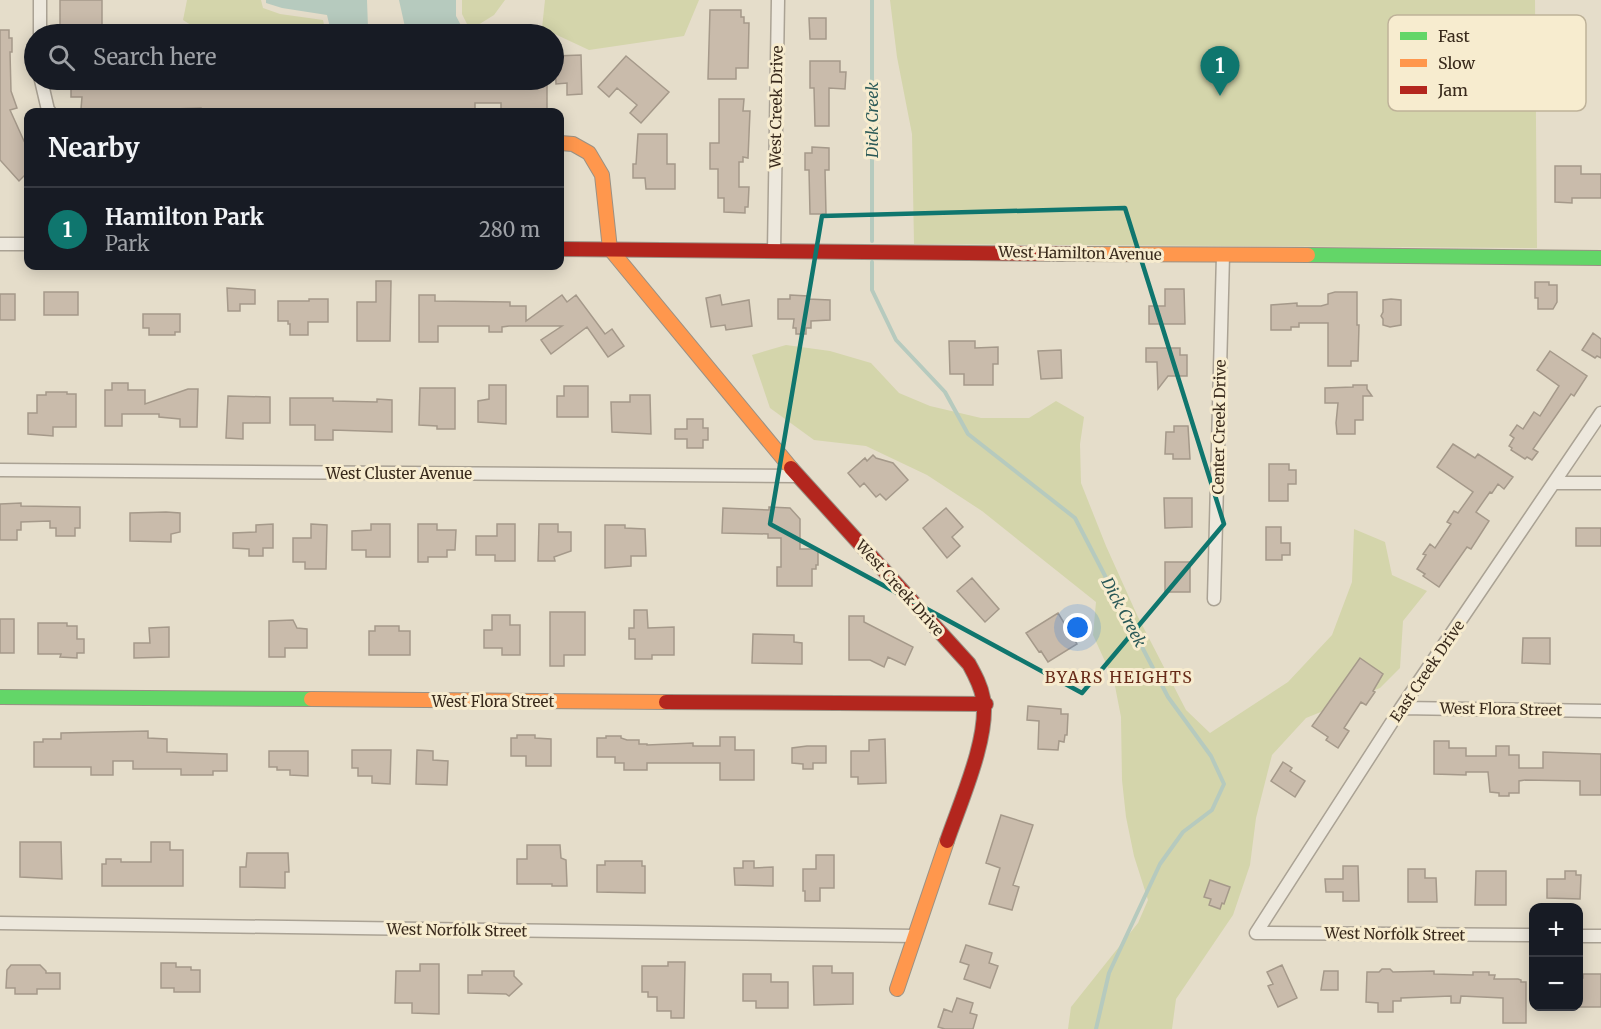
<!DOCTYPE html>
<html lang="en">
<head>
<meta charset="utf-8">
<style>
  :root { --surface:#171b24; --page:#242831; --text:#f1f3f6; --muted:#9ea1a6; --line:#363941; --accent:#0f766e }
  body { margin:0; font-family:Merriweather,serif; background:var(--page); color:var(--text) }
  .controls { position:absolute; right:18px; bottom:18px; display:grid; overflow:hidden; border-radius:12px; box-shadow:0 3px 15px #0003 }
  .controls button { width:54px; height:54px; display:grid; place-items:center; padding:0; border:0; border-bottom:2px solid var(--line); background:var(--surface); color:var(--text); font:30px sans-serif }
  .you { position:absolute; left:1078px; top:628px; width:21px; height:21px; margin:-15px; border:4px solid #fff; border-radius:50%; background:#1a73e8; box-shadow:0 0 0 9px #1a73e833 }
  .badge { display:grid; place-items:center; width:39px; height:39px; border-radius:50%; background:var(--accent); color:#fff; font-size:20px; font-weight:700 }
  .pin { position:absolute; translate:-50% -50px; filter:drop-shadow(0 2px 3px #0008) }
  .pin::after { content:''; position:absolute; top:32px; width:21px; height:18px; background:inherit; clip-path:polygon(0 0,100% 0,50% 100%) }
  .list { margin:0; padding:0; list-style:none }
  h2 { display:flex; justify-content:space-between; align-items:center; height:78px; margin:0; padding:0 24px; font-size:26px }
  h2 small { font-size:20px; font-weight:400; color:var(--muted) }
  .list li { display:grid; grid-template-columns:39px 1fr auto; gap:18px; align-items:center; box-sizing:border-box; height:84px; padding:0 24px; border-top:2px solid var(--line) }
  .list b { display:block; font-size:22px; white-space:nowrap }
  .list p { margin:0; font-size:20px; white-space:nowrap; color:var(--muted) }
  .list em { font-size:20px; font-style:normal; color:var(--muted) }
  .icon { flex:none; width:33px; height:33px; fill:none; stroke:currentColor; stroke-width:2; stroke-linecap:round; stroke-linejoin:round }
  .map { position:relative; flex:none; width:1601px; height:1029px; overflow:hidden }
  .search { position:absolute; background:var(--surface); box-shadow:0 3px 15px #0003; left:24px; top:24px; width:540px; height:66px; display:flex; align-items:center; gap:15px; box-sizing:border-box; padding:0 21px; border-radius:33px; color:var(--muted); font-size:22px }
  .panel { position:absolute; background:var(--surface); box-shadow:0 3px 15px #0003; left:24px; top:108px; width:540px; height:162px; border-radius:12px }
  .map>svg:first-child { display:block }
</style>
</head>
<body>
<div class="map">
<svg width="1601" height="1029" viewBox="0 0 1601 1029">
  <rect width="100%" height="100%" fill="#e5ddca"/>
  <path fill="#d4d5ab" d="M187,0H261L263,8L280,14L323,20L326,34H205L183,20Z
    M462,0H505L494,15L470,30L462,14Z
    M545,0H699L684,36L589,50L542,28Z
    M890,0H1535L1537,248L914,244L912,134L897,57Z
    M786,345L830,351L871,363L899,393L930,406L981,418H1029L1056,401L1084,417L1080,444L1081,483L1106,546L1137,615L1186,710L1210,733L1288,682L1332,635L1352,582L1354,529L1385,542L1392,575L1427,591L1403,621L1400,668L1380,688L1306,718L1272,755L1256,818L1250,865L1233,915L1176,999L1172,1029H1068L1071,1007L1138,923L1148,900L1134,856L1126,817L1122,780L1121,717L1114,681L1093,635L1096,602L982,511L927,475L866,446L814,440L770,408L752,355Z"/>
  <path fill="#b6cabe" d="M266,0H367L368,28L361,34L331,32L327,15L282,8L266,3Z
    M399,0H456V16L465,33L404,34L405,27Z"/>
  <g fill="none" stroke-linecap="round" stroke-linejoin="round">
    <path stroke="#b6cabe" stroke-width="4" d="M872,0V241
      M872,262V290L896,340L945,392L968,434L1075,518L1168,697L1211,756L1224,784L1212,810L1183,832L1160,864L1109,973L1096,1029"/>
  </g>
  <path fill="#c9bbab" stroke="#a5998a" stroke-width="1.5" d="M60,0H102V34H60Z
    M710,10H741V17H744V23H749L748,68H736V79H708Z
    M809,18H826V39H810Z
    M0,30H9V38H12V52H10L11,91L17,108L10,110L24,141L28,137V172L19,181L0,160Z
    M581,55L582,94L567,95V83L556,84L555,56Z
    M626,56L669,92L641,123L630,113L637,105L617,88L609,97L598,87Z
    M810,61H840V72H846L845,89L829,88V126H815L814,88H810Z
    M71,80H516V84H547V112H501V103H475V112H352V110H325V112H201V108L174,109V112L101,111V109H81L82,97H71Z
    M719,99H744L743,111H750L748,158L743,157V162H739V187H749L748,207H745V213L724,212V198H718V169H710V143H719Z
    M638,134H667V164H675V189H646L645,178H633V164H636Z
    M812,147L829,148V170H825L826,214H810L809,170H805V153H812Z
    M1555,166H1581V174H1601V198H1572V203L1555,202Z
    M376,281H391L390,341H357V302H376Z
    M1535,282H1549V285H1557V302L1553,309H1538V298H1535Z
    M227,288L255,290V304H240V311H228Z
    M1165,289H1184L1185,324H1149V306H1165Z
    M44,292H78V315H44Z
    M1335,292H1357V325H1359L1358,361H1351V366H1328V323H1299V327H1291V330H1271V305L1297,303V306H1321L1328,304V294Z
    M0,294H15V320H0Z
    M419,295H435V301L510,302V306H526V321L562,295L567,302L576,295L605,334L612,329L624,346L608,357L587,327L551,354L541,340L562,326H509L502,327V332H489V326H438V342H419Z
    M720,295L722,305L749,300L752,326L726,330L725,325L711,327L706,298Z
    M790,295L808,296V299L830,300V320L811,321V328H806V334H796V328H793L794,319H778V299H790Z
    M309,299H328V322H308V335H290V324H288V321H278V301H309Z
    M1391,299L1401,300V325L1390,327L1383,325V319L1381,316L1383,312V300Z
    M143,314H180V332H175V335H149V328H143Z
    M1593,333L1601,339V358L1597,356L1595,358L1582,350Z
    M949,341H975V348L998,347V364H993V385H964V374H950Z
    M1146,348H1180V355H1187V376H1168L1158,389L1157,362H1146Z
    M1061,350L1062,378L1041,379L1038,351Z
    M1550,351L1587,376L1574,396L1571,394L1533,449L1538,452L1532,460L1527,457L1525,459L1511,450L1512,448L1509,446L1514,438L1510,435L1517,425L1523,429L1534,412L1540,416L1559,386L1537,370Z
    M112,383H128V390H145V404L188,389H198L197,427H180V419L159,417V414H122V426H105V390H112Z
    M489,385H506V424L478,422V401L489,399Z
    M1353,385H1367V389L1372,396H1363V420H1355V434H1337L1336,423L1338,403H1325V388L1353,387Z
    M564,386H588V417H557V396H564Z
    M420,388H455V429H437V426L419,425Z
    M46,392H67V394H76V427H53V436L28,434V413H37V395H46Z
    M630,395H650L651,434L612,432L611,402H630Z
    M228,396L270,397V423H243V439L226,438Z
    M290,398H333V401L377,402V399L392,400V432L333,430V440H315V425H290Z
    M687,419H703V428H708V440H703V448H687V439H675V429H687Z
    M1174,426H1188L1190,459H1173V454H1165L1166,432H1174Z
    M1453,444L1475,458L1478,454L1513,477L1504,489L1498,484L1492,493L1490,492L1476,512L1489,521L1471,549L1467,547L1439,587L1423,576L1425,574L1417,569L1426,555L1423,554L1430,544L1435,548L1451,524L1447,522L1454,511L1458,513L1473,492L1437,467Z
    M873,455L876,458L893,463L908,480L886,500L880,494L876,497L864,483L860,487L848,473L865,458L867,461Z
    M1269,464H1289V470H1296V484H1288V501H1269Z
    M1164,498H1192V527L1165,528Z
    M21,503V506L80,507V528H75V536H56V528H50V521L21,522V530H17V540H0V504Z
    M769,507L790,508L800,519V549H818V565H816V569H812V586H777V567H781V538H768V534L722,533L723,508L769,510Z
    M946,508L963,527L952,537L960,546L947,558L923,528Z
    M166,512L180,513V532L171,534V542L130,541V513Z
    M273,524V548H263V556H249V549L233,548V533L256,532V525Z
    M311,524L327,525L326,569H305V562H293V538H311Z
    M371,524H390V557H366V550H352V531L371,530Z
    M418,524H437V530H456L455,550H447V557H428V562H418Z
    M497,524H515V561H495V555H476V536H497Z
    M539,524H558V532H571V551L554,557L555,561H538Z
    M605,525H625V528L645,529L646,556H631V566L605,568Z
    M1266,527H1281V543H1290V555H1282V560H1266Z
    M1576,528H1601V546H1576Z
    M1165,562H1190V592H1165Z
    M972,578L999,609L985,622L957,591Z
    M634,610H647L648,628L674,627V655H652V659H635V639H629V628H634Z
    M550,612H585V655H564V666H550Z
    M1058,613L1077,644L1048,662L1041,651L1039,652L1026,633Z
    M492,615H510V625H520V655H502V648H484V630H492Z
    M849,616H864V622L913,647L905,665L888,657L884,667L870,660H849Z
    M0,619H14V653H0Z
    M293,620L297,628L307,629V648H285V657H269V621Z
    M38,623H67V626H77V639H84V653H77V658L60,657L61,654H38Z
    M375,626H399V631H410V655H369V631H375Z
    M169,627V657L134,658V643H150L149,628Z
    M753,634L794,635V642L802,643V664L752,663Z
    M1523,638H1550V664L1522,663Z
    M1360,658L1383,674L1373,691L1375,692L1366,705L1361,702L1344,728L1349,731L1338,748L1326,740L1328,737L1312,726Z
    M1028,706L1061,709V714H1068L1067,735H1065L1064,742L1059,741L1058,750L1038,749L1039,721L1027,720Z
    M148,731V738L167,739V752L227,754V771H213V775H181V769H133V761H113V775H91V767H34V742H43V739H61V733Z
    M517,735H535V738L551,739V766H526V756H511V738H517Z
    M606,736H621V738L627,740H639V744H647V745L693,743V746H720V737H735V750H754V780H720V763H647V770H624V763H615V757H597V738H606Z
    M885,739L886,783L858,784V777H851V751H869V740Z
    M1434,741H1449V748H1466V756H1496V746H1509V755H1519V768H1543V752L1601,754V795H1580V781L1525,780L1519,781V793H1509V796H1499V793L1490,792L1488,772H1466V775L1434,774Z
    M807,746H826V763H813V769H803V764L792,763V748Z
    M352,750H391L390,784L372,783V776H358V768H352Z
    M417,750L433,751V760L448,761L447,785L416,784Z
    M269,751H308V776L290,775V770H277V767H269Z
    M1283,762L1292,768L1290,771L1305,781L1295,797L1271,781Z
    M1001,815L1033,825L1013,885L1019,887L1012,910L989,904L1000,868L986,863Z
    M20,842H61L62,879L20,877Z
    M151,842H170V850H183V886H102V864H106V859H121V862H151Z
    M527,845H560L561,858L566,860L567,886H552V884H517V859H527Z
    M247,853H288L289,872H285V888L240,887V867H246Z
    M816,855H834V888H820V901H805V891H803V869H816Z
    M605,861H642V866H645V893L597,892V865H605Z
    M743,861H754V868L773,867V886L735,885L734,868H743Z
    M1343,866H1358L1359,901H1343V892H1326L1325,879H1343Z
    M1408,869H1425V878H1436L1437,902H1408Z
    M1476,871H1506V905H1475Z
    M1565,871H1576V875H1581L1580,899L1547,898V879H1565Z
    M1210,880L1230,887L1224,904L1222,903L1220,909L1209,905L1211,899L1204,897Z
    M966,945L992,953L989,963L998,966L990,988L964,979L969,965L960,962Z
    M668,962H685L684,1018H671V1011H657V997H648V992H642V966H668Z
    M161,963H176V967H191V970H200V992H174V988H161Z
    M420,964H439V1014L412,1013V1003H395L396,971H420Z
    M11,965H40L46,971V973H60V989H37V994H15V988H6L7,970Z
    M1282,965L1297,998L1278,1007L1268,986L1273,984L1267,972Z
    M813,966H832V973H853V1004L814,1005Z
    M1382,969H1390L1393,972L1434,971V974L1473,975V972H1489V975H1495L1494,979H1518L1521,980V982H1526V1023H1503V998L1461,996L1460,1003H1451V996L1401,998V1001H1393V1012H1378V1003L1366,1002L1367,972H1379Z
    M482,971H514V976L522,984L509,996L506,994L468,993V975H482Z
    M1324,971H1338V990H1321Z
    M743,974H771V982H788V1008H756V1001H743Z
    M1583,974H1601V1007H1578V978H1583Z
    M957,998L973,1003L970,1013L977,1015L973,1029H945L938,1027L944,1009L952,1012Z"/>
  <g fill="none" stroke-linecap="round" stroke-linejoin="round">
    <g stroke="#aaa294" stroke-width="15">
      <path id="street" d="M40,0V34
        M41,80L48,110L50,112
        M0,244H28
        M774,251L778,0
        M0,470L798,476
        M1554,483H1601
        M1214,599L1223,255
        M1401,708L1601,711
        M0,923L915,936
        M1256,933L1401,708L1601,413
        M1256,933L1534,935
        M1578,936H1601"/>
    </g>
    <g stroke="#9a9184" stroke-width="16">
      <path id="fast" d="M1308,255L1601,258
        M0,697L311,699"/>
    </g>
    <g stroke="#9a9184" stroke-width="16">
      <path id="slow" d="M560,143L573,144L589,153L602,175L610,249L791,468
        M1081,254L1308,255
        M311,699L666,702
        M897,989L947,841"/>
    </g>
    <g stroke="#9a9184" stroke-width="16">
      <path id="jam" d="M560,249L1081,254
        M791,468L969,664C975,675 981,686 983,698C990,736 960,803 947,841
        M666,702L986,704"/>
    </g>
    <use href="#street" stroke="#ede8dd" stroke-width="12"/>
    <use href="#fast" stroke="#63d668" stroke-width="14"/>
    <use href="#slow" stroke="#ff974d" stroke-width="14"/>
    <use href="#jam" stroke="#b3261e" stroke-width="14"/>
  </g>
  <path fill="none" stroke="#0f766e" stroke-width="4.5" stroke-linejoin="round" d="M1125,208L1224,524L1082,693L770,524L822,216Z"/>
  <g text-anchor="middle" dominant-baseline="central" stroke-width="6" stroke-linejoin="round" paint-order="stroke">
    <g font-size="15" fill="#392a1c" stroke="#f7eccf">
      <text transform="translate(776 107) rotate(-89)">West Creek Drive</text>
      <text transform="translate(1080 253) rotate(1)">West Hamilton Avenue</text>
      <text transform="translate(1219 427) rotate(-89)">Center Creek Drive</text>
      <text x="399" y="473">West Cluster Avenue</text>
      <text transform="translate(900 588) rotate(48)">West Creek Drive</text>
      <text transform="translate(1427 671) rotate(-56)">East Creek Drive</text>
      <text x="493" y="701">West Flora Street</text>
      <text transform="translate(1501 709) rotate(1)">West Flora Street</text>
      <text transform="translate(457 930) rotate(1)">West Norfolk Street</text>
      <text transform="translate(1395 934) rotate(1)">West Norfolk Street</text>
    </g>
    <g font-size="16" font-style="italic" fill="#2a5957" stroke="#f7eccf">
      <text transform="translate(872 120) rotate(-90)">Dick Creek</text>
      <text transform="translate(1124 612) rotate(62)">Dick Creek</text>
    </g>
    <g font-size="16" letter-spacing="1.5" fill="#682b19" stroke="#f7eccf">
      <text x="1119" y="677">BYARS HEIGHTS</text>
    </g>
  </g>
  <rect x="1388" y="15" width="198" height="96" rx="9" fill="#f7eccf" stroke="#beb299" stroke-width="1.5"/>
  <rect x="1400" y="32" width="27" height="8" fill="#63d668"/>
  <rect x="1400" y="59" width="27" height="8" fill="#ff974d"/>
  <rect x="1400" y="86" width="27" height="8" fill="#b3261e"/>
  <g font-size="16" fill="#392a1c">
    <text x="1438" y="42">Fast</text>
    <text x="1438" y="69">Slow</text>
    <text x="1438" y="96">Jam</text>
  </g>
</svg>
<div class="controls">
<button>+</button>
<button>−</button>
</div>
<div class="you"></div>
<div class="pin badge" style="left:1220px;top:96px">1</div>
<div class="search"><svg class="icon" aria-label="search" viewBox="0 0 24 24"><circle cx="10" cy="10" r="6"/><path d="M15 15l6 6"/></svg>Search here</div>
<section class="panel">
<h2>Nearby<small></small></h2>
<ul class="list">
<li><span class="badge">1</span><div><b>Hamilton Park</b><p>Park</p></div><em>280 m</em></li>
</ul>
</section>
</div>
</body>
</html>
